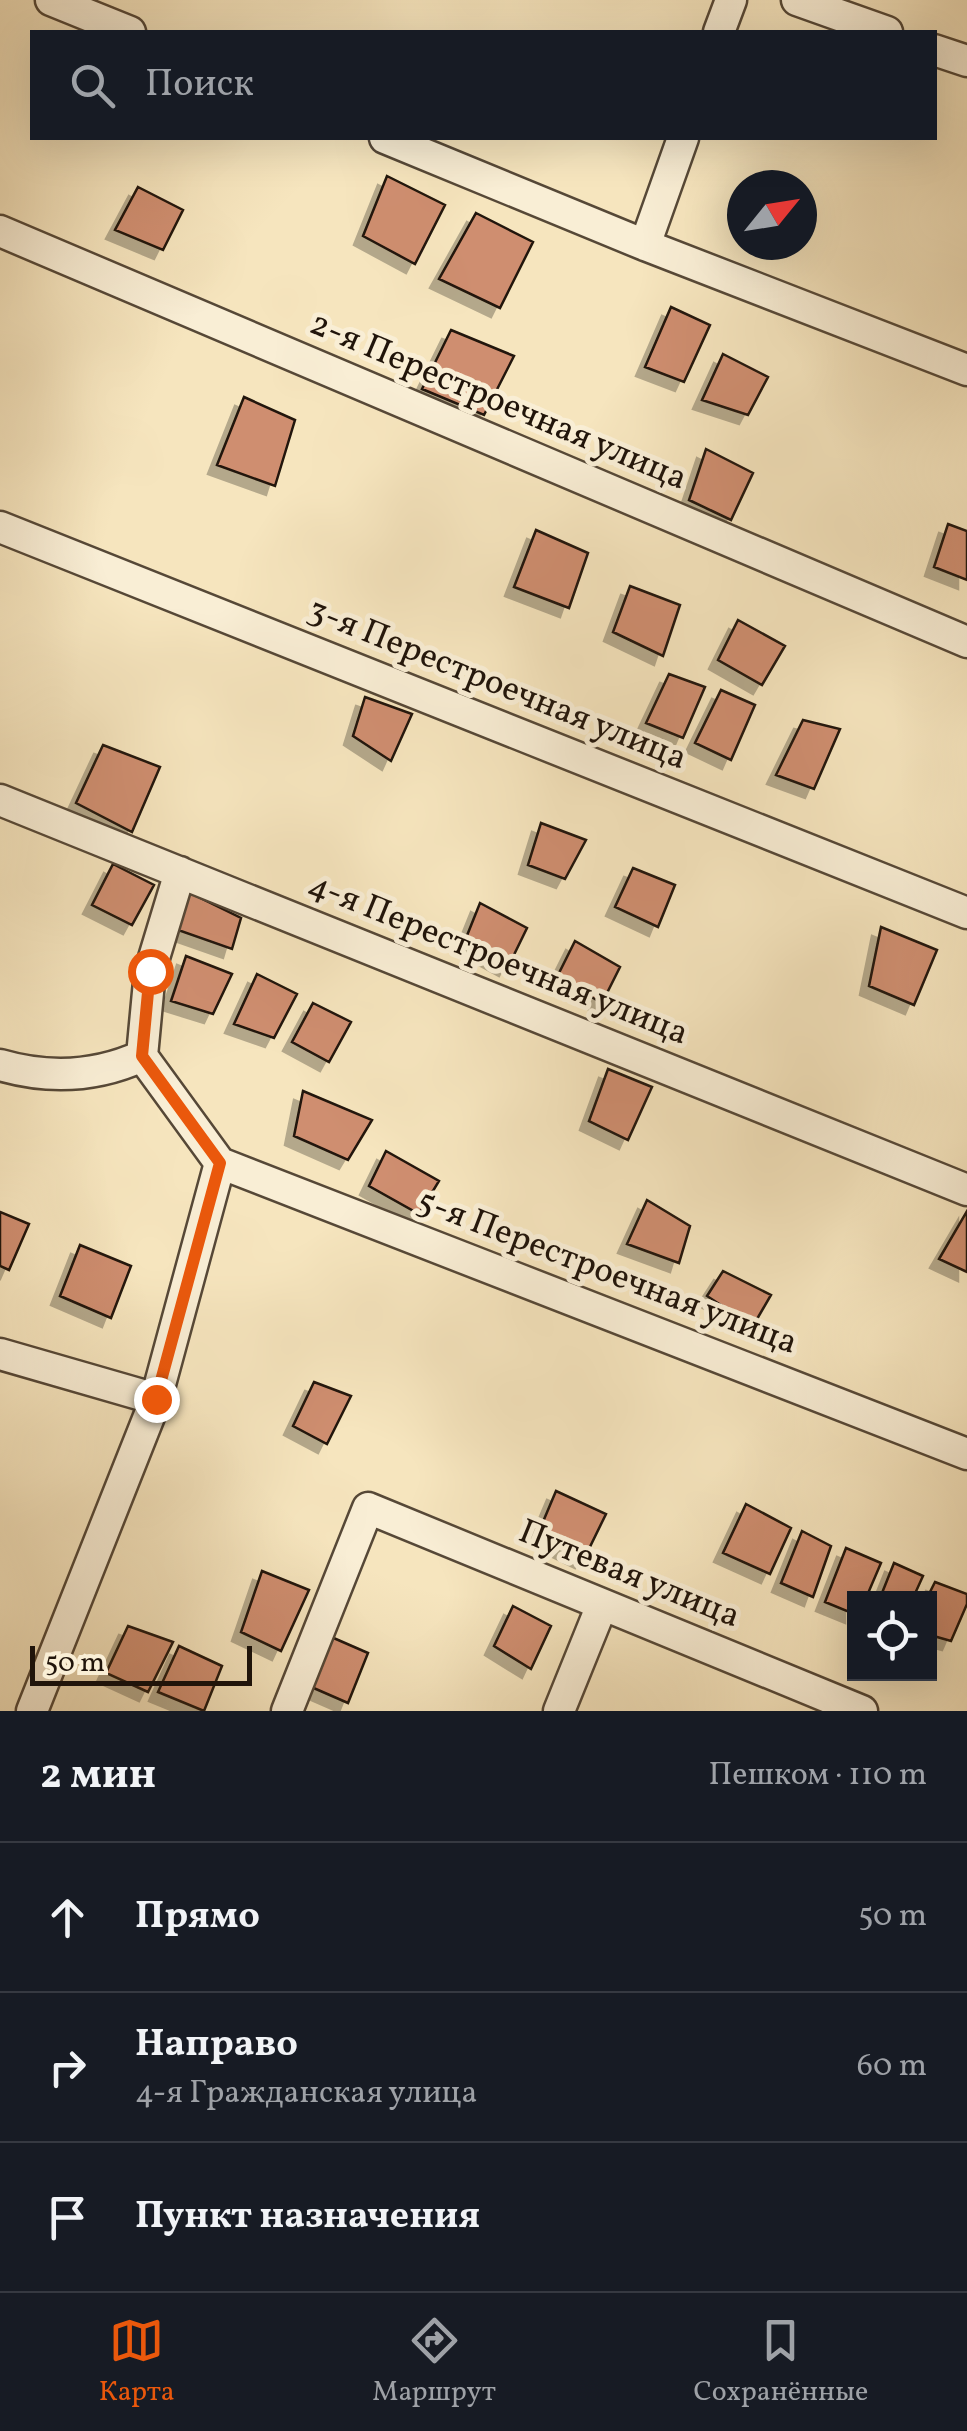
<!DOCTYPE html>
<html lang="ru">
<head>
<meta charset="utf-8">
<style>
  :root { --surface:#171b24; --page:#20242c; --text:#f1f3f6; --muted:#9ea1a6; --line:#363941; --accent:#ea580c }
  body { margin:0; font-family:Vollkorn,serif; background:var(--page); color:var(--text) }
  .controls { position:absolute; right:30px; bottom:30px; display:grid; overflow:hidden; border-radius:0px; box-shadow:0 10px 40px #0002 }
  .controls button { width:90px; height:90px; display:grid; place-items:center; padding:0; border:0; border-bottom:2px solid var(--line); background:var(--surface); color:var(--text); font:50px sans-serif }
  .compass { position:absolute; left:727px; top:170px; width:90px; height:90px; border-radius:50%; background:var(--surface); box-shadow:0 10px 40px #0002; rotate:60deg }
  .scale { position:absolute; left:30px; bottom:25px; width:222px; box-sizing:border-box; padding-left:10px; border:5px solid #20140a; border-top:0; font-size:28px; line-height:35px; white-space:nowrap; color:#20140a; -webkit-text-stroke:8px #f9eed5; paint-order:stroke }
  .stop { position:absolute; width:30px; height:30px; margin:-22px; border:8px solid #ea580c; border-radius:50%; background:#fff }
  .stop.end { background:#ea580c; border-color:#fff; box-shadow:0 2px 10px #0008 }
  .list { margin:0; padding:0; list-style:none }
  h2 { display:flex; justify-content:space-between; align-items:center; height:130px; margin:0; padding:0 40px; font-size:42px }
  h2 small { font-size:32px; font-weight:400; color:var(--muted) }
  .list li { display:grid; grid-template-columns:65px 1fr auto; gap:30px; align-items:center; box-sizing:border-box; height:150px; padding:0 40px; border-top:2px solid var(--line) }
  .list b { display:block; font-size:38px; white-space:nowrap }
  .list p { margin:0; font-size:32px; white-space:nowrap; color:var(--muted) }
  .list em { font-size:32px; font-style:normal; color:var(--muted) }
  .icon { flex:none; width:55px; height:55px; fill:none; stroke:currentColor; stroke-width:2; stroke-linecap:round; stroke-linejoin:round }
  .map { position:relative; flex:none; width:967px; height:1711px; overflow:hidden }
  .search { position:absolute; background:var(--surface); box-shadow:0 10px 40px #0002; left:30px; right:30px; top:30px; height:110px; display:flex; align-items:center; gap:25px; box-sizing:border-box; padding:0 35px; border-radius:0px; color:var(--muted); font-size:38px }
  .sheet { height:580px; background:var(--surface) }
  nav { display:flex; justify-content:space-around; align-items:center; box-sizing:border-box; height:140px; border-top:2px solid var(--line); background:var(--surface); font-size:28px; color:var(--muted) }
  nav a { display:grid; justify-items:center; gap:5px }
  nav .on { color:var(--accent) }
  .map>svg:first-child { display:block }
</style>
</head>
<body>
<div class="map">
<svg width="967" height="1711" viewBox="0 0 967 1711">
  <defs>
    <filter id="shadow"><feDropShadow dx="-9" dy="9" stdDeviation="0" flood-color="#0004"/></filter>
  </defs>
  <rect width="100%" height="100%" fill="#f6e5be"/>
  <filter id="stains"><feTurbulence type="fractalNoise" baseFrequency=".002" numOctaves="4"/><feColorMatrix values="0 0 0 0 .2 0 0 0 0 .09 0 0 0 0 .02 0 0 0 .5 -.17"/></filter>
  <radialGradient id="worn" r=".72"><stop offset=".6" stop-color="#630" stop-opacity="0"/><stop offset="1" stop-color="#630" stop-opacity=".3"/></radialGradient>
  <path fill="#cf8e6f" stroke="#20140a" stroke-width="2.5" filter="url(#shadow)" d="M387,176L445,205L415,264L363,236Z
    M138,187L183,210L163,250L115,230Z
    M476,213L533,242L500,308L439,279Z
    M671,307L710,325L684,382L645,367Z
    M451,330L514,356L484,415L422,389Z
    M723,354L768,377L748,415L702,400Z
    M244,397L295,420L275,486L217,465Z
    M706,449L753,473L731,520L689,500Z
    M948,524L967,531V580L934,567Z
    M536,530L588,553L569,608L514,587Z
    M630,586L680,605L663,656L613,632Z
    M738,620L785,646L762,685L718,660Z
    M669,674L705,687L683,738L646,723Z
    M721,690L755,705L731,760L695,743Z
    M365,697L412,714L391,761L353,736Z
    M803,720L840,729L814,789L776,775Z
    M103,745L160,767L132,832L76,803Z
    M541,823L586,840L565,879L528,865Z
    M113,864L154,885L132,925L92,905Z
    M633,868L675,885L658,927L615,907Z
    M188,892L241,918L232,949L178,930Z
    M480,903L527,928L508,967L464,943Z
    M881,927L937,950L914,1005L869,986Z
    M575,941L620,967L602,1003L557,977Z
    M186,956L232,974L213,1014L171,1001Z
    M257,974L297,994L274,1038L234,1024Z
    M313,1003L351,1022L329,1062L292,1042Z
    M608,1069L652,1087L628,1140L589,1121Z
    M303,1091L372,1120L348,1160L294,1136Z
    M386,1151L439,1181L419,1214L369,1186Z
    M647,1200L690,1226L679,1263L627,1244Z
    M967,1211V1272L939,1259Z
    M0,1212L29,1224L9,1270L0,1266Z
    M80,1245L131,1266L111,1318L60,1296Z
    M723,1271L771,1295L753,1326L707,1296Z
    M314,1382L351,1396L327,1444L293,1426Z
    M556,1491L606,1514L584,1559L537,1536Z
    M746,1504L791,1528L770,1574L723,1553Z
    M802,1531L831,1546L813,1597L781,1583Z
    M846,1548L881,1563L866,1598H854V1614L825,1602Z
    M894,1563L923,1576L913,1598H880Z
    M262,1571L309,1590L281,1651L241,1632Z
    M935,1582L967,1594V1604L951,1641L930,1635L927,1598Z
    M513,1606L551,1626L531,1669L494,1646Z
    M128,1626L173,1642L148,1692L106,1673Z
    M329,1636L368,1653L348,1703L309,1686Z
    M179,1646L222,1666L204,1711L158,1692Z"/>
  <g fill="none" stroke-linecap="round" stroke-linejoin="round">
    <g stroke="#564837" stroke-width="35">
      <path id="minor" d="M51,0L130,32
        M797,0L887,32
        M719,32L731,0
        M934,50L967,61
        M385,138L645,245L967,370
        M0,231L967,642
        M645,245L683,138
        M0,527L967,913
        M0,800L967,1190
        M180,872L150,971L142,1056L220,1163
        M0,1065C48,1079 96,1077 142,1056
        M220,1163L967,1454
        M0,1354L156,1399
        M32,1711L156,1399L220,1163
        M287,1711L368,1508L862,1711
        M559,1711L602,1605"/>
    </g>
    <use href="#minor" stroke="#f9eed5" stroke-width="30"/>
  </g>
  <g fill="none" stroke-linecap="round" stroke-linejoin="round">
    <path stroke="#ea580c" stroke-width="12" d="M150,971L142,1056L220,1163L156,1399"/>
  </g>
  <g text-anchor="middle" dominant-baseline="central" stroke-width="10" stroke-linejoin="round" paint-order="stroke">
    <g font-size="35" fill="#20140a" stroke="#f9eed5">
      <text transform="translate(498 402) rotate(23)">2-я Перестроечная улица</text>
      <text transform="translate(497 685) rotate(22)">3-я Перестроечная улица</text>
      <text transform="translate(498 960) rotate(22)">4-я Перестроечная улица</text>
      <text transform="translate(607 1273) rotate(21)">5-я Перестроечная улица</text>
      <text transform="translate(629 1575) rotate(22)">Путевая улица</text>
    </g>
  </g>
  <rect width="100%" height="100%" filter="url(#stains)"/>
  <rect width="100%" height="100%" fill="url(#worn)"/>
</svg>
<div class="controls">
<button><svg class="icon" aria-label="locate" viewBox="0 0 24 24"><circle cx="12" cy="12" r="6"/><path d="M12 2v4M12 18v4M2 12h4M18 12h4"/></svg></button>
</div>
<svg class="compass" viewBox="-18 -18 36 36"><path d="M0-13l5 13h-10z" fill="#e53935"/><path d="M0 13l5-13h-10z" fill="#9ea1a6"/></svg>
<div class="scale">50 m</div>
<div class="stop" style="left:150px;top:971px"></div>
<div class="stop end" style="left:156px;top:1399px"></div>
<div class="search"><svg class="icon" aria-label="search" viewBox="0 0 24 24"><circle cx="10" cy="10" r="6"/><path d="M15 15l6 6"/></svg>Поиск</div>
</div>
<section class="sheet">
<h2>2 мин<small>Пешком · 110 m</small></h2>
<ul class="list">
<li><svg class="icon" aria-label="ahead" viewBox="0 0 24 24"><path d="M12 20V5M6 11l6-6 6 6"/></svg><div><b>Прямо</b></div><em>50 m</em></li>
<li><svg class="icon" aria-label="right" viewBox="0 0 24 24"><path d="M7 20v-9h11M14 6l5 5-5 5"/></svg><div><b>Направо</b><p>4-я Гражданская улица</p></div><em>60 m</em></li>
<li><svg class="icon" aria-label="arrive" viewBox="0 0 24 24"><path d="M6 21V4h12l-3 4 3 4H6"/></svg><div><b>Пункт назначения</b></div></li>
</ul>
</section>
<nav>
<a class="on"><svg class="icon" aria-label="map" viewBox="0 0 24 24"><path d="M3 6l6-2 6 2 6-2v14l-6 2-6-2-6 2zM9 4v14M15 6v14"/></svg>Карта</a>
<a><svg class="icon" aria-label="directions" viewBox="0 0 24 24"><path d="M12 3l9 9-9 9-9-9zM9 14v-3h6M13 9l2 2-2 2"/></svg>Маршрут</a>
<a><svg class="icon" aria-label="saved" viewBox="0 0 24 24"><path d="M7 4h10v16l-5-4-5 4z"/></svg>Сохранённые</a>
</nav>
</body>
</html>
